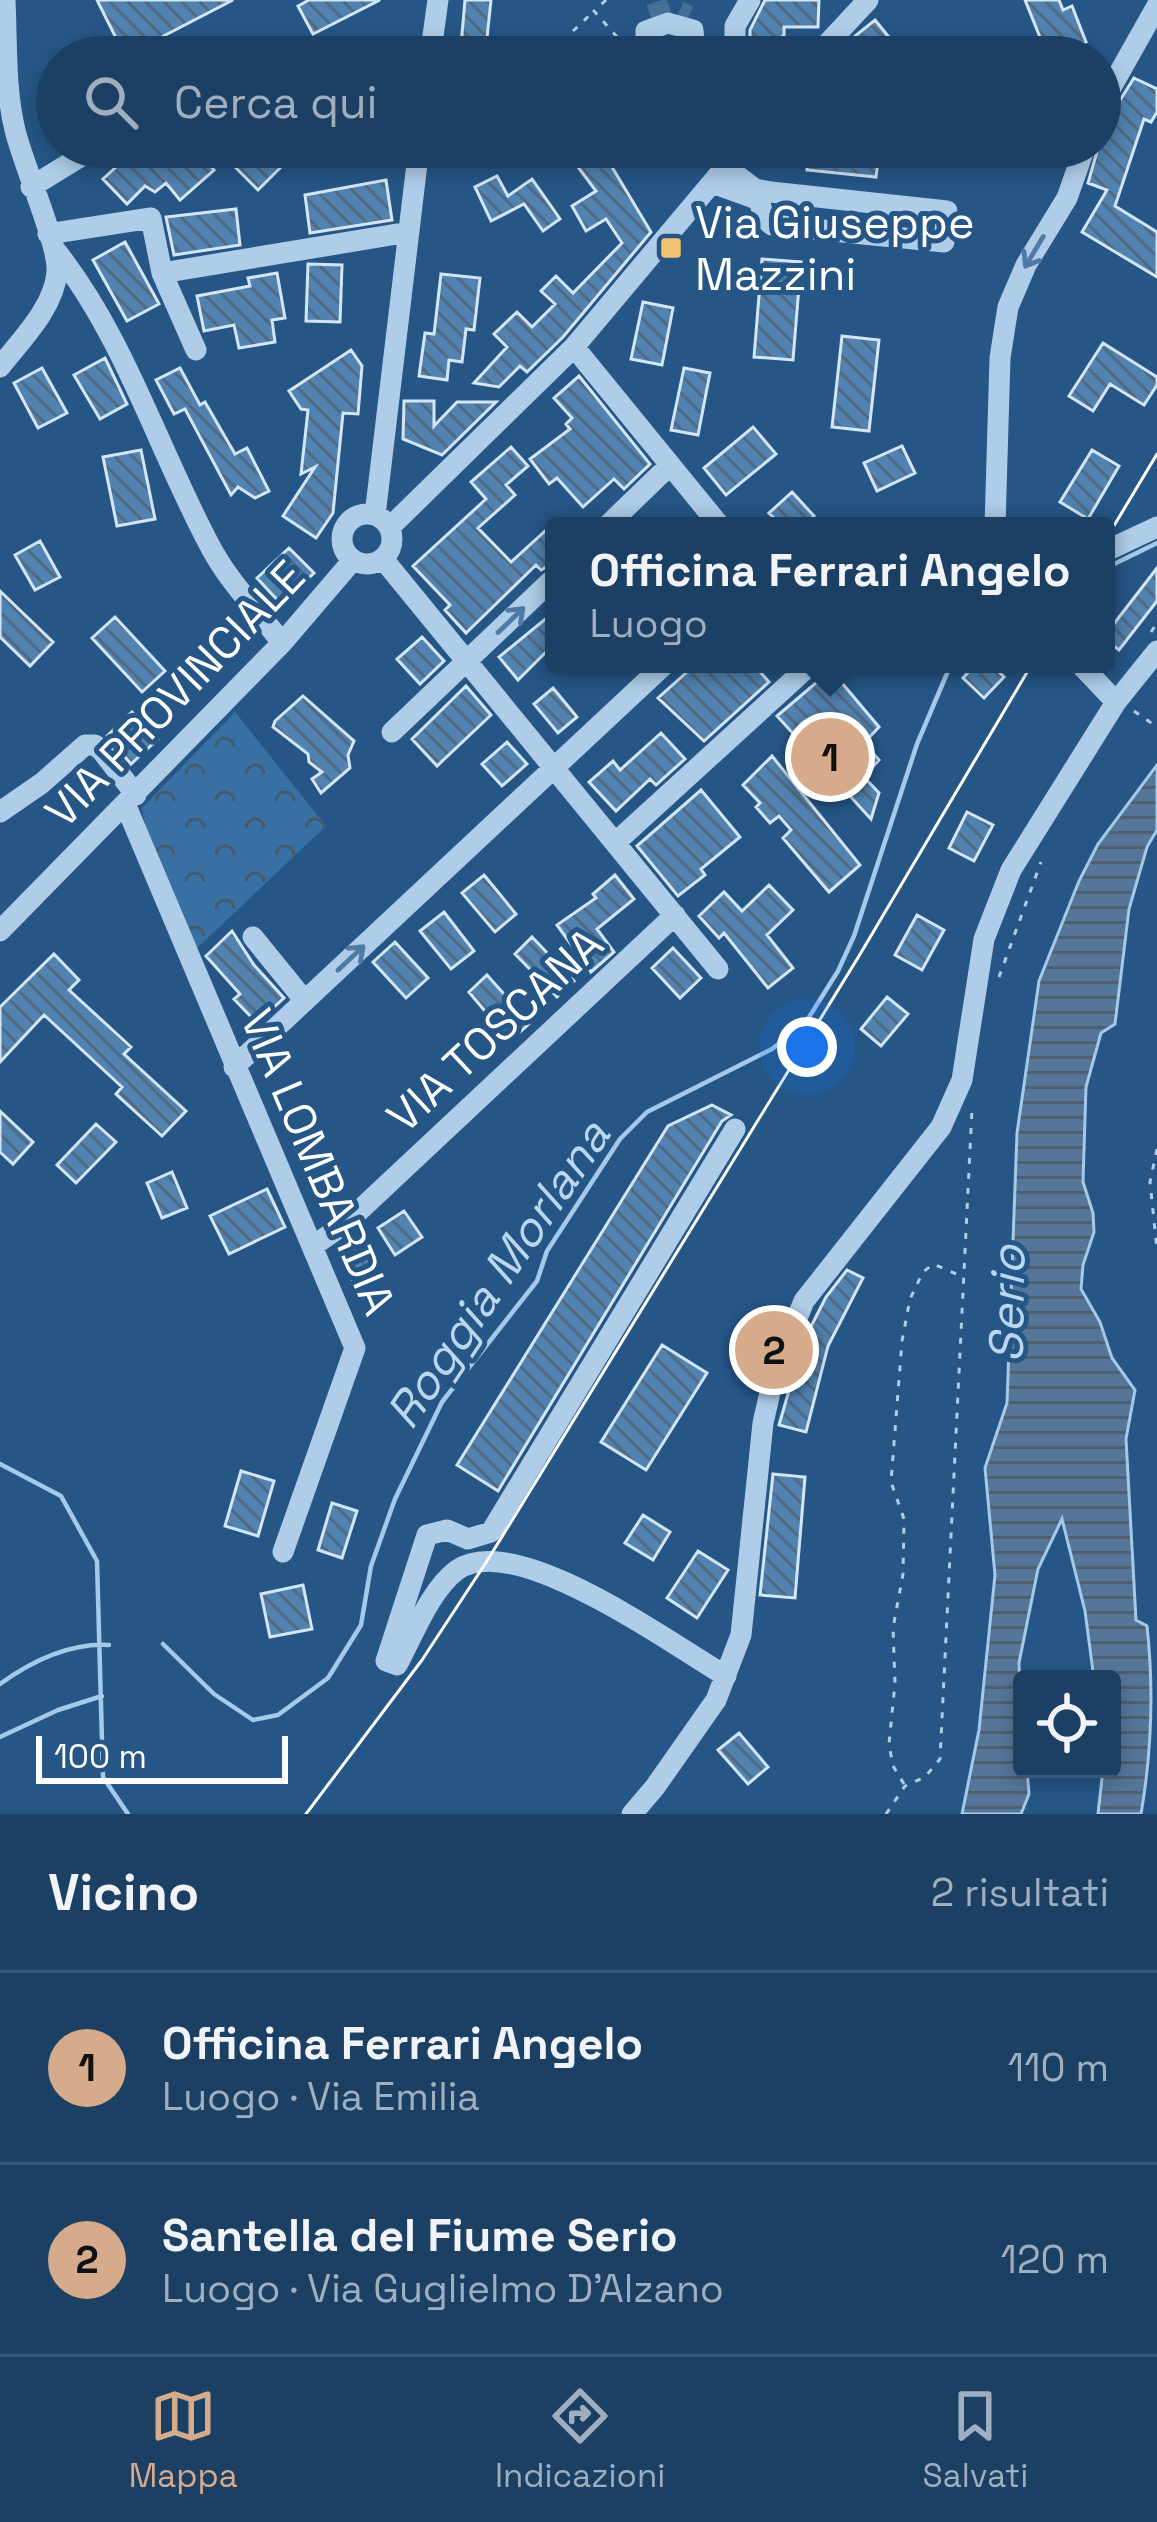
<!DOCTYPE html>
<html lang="it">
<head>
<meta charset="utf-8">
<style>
  :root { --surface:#1c4064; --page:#294b6d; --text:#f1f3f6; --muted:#a0afbf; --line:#3a5978; --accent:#d6ab8b }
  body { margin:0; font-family:"Space Grotesk",sans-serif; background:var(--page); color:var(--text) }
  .controls { position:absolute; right:36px; bottom:36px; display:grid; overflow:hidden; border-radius:12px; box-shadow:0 6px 18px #0003 }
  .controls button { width:108px; height:108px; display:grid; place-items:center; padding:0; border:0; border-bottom:3px solid var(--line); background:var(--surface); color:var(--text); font:60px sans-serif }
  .scale { position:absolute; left:36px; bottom:30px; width:252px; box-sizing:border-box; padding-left:12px; border:6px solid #fff; border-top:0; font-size:33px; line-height:42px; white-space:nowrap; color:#fff; -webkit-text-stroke:9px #255686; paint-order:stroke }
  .you { position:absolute; left:807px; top:1047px; width:42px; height:42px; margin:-30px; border:9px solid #fff; border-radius:50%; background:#1a73e8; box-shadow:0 0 0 18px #1a73e833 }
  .badge { display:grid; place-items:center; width:78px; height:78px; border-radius:50%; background:var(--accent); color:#111; font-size:39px; font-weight:700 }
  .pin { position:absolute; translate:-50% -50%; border:6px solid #fff; box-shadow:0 3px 12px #0006 }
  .popup { position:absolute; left:545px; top:517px; width:570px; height:156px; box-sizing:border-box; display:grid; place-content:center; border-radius:12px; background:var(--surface); filter:drop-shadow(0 3px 9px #0005); font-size:39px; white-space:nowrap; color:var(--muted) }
  .popup b { font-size:45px; color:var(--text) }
  .popup::after { content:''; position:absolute; left:50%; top:100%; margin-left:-24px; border:24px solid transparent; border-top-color:var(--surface) }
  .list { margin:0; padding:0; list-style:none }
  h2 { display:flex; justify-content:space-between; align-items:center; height:156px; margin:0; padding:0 48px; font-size:51px }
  h2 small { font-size:39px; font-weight:400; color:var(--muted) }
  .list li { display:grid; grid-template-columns:78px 1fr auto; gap:36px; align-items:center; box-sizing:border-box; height:192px; padding:0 48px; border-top:3px solid var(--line) }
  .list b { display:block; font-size:45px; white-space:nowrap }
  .list p { margin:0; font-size:39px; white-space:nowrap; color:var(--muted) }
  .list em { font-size:39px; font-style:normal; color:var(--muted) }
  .icon { flex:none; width:66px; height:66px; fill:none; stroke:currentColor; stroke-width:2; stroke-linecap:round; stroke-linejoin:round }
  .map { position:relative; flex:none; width:1157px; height:1814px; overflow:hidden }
  .search { position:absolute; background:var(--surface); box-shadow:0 6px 18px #0003; left:36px; right:36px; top:36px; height:132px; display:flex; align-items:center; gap:30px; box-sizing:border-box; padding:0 42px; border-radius:66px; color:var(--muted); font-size:45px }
  .sheet { height:540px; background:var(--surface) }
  nav { display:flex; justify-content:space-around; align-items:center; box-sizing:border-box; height:168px; border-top:3px solid var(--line); background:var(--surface); font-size:33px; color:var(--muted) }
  nav a { display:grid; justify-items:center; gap:6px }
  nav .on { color:var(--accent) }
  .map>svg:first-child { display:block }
</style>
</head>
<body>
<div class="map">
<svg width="1157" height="1814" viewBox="0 0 1157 1814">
  <defs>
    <pattern id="park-crowns" width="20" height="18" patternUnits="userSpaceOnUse" patternTransform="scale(3)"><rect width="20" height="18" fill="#3970a3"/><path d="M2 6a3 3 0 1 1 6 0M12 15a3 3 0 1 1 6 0" fill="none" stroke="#445a6f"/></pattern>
    <pattern id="water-rules" width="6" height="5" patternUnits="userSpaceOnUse" patternTransform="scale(3)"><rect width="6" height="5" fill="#557698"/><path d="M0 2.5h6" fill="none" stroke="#505f6e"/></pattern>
    <pattern id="building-back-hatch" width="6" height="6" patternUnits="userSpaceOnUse" patternTransform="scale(3)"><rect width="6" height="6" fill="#5182b0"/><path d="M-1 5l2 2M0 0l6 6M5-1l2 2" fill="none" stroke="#4f6a83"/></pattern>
  </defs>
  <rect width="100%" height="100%" fill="#255686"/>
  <path fill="url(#park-crowns)" d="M235,712L326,826L194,951L145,827L142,808Z"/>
  <path fill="url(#water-rules)" stroke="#a4c9e9" stroke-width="3" d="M1157,765V830L1147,847L1129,909L1115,1024L1101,1033L1086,1087L1083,1182L1093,1213L1094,1232L1083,1265L1081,1289L1100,1322L1112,1358L1135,1390L1126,1439L1136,1620L1147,1626C1154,1690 1152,1750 1141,1814H1098L1103,1769H1112V1679H1094L1085,1611L1062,1519L1038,1569L1019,1663L1022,1769H1027L1029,1794L1021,1814H962L979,1730L995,1575L985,1468L1007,1403L1017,1133L1039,981L1079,881L1098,844Z"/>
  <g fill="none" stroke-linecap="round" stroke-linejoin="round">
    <path stroke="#a4c9e9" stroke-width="4.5" d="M1106,568L1157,543
      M0,1464L61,1496L97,1561L103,1777L128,1814
      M163,1644L214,1694L253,1720L278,1715L328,1678L361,1625L371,1566L395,1499L442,1402L537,1281L547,1251L620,1139L647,1112L772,1049L806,1022L838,971L854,936L917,744L951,664
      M0,1684C32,1661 70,1643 109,1645
      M0,1737L58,1710L102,1696"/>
  </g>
  <path fill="url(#building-back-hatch)" stroke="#d3e6f7" stroke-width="3" d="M97,0H233L125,56Z
    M309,0H380L313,34L298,6Z
    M465,0H491L485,57H460Z
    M765,0H819L818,27H784V35L775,42L750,41V30Z
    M1025,0H1059L1063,10L1072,6L1086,42L1048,57Z
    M875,20L905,57H835L855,36Z
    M1134,78L1157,89V112L1151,122L1144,119L1115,206L1157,232V277L1082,232L1107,190L1088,183L1100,141L1107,121Z
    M150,147L163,158L176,147H195L214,170L180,200L166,183L155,192L145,186L127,204L103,179L127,157L134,161Z
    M231,147H267L284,164L258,190L223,155Z
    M563,147H605L617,162L612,167L651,232L563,337L527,372L520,366L499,387L474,383L507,347L494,334L517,312L532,327L555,304L541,291L556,276L573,293L622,243L606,219L586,231L572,206L596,191Z
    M810,147H880L876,177L807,170Z
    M497,176L508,196L532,179L560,219L543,231L524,204L491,221L475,187Z
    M386,180L392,220L310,233L305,195Z
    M236,209L240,245L174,255L166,217Z
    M125,242L159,304L127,321L93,260Z
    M762,259L801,262L793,360L754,357Z
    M308,264L342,265L340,322L306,321Z
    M277,273L285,318L272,320L275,342L239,348L234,325L204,331L197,296L250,286L248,278Z
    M441,274L480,278L474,330L466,329L462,362L449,360L447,380L419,376L425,333L434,334Z
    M643,302L673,308L662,365L631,359Z
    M842,336L879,340L869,431L832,427Z
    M1103,343L1157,377V385L1144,405L1110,384L1093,411L1069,396Z
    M351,350L362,366L358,414L343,413L333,513L316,538L283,516L315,467L301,474L308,410L301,409L289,391Z
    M105,358L127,404L100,419L74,375Z
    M42,368L67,413L38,428L14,383Z
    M180,368L200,405L205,402L235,454L247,448L269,491L255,498L238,487L231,495L185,409L174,414L156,380Z
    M684,368L710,373L698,435L671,430Z
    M579,376L650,464L624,489L614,479L583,507L557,478L549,484L530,459L570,429L566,424L572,418L554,398Z
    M404,401H434V426L457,402H496L442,455L403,439Z
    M753,427L776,454L726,495L704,468Z
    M902,446L915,473L877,491L864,463Z
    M511,447L528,466L506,485L515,495L478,528L511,562L554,523V563L541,570L536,565L466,633L445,610L450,605L413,566L486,499L471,482Z
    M141,450L155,519L117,526L103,457Z
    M1092,450L1119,466L1088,519L1060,502Z
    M792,492L814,516L803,526H782L769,513Z
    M40,541L60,577L35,590L15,555Z
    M289,548L314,573L281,604L257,578Z
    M1157,568V601L1119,650L1106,640V634Z
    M0,591L53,642L30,666L0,637Z
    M554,612V644L518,680L499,657Z
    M115,617L165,671L142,692L92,638Z
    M422,637L444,661L420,684L397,659Z
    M696,664H753L769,682L704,741L658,698Z
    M976,664H991L1004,677L984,698L963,678Z
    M831,670L879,727L864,743L879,760L864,777L879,793L871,819L777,716Z
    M466,686L491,715L437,766L412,739Z
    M553,688L577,717L558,733L534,704Z
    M303,696L354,741L348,755L350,768L321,793L312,779L322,772L309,762L308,754L273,727L275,721Z
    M132,712L158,739L131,764L107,736Z
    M661,733L685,759L656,785L650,779L616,811L589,782L613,761L620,770Z
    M507,742L527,764L502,786L482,764Z
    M772,756L860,865L829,892L783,838L791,830L779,816L770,823L756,807L760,803L743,785Z
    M701,790L740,837L701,869L705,875L678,896L637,846Z
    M967,812L993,825L974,861L949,848Z
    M484,875L516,914L495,932L462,893Z
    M615,875L634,899L597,929L614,952L591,972L557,925L596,898L593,894Z
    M769,885L793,910L767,935L793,968L768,988L724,933L719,938L699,916L724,892L742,911Z
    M444,912L474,951L451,969L420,931Z
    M917,915L944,930L922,970L895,955Z
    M232,931L254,965L284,998L257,1023L234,999L240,994L206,956Z
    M532,937L574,981L557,997L515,954Z
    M395,942L428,978L406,998L373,962Z
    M673,948L701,978L680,998L652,968Z
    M54,954L79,980L69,990L131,1047L124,1054L186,1111L162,1136L116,1094L122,1087L44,1015L0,1062V1007Z
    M487,975L530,1023L510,1041L469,992Z
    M887,997L908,1014L881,1046L861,1029Z
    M712,1105L731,1115L722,1121L498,1491L457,1465L668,1126Z
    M0,1111L33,1142L13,1164L0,1152Z
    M96,1124L116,1142L76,1183L57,1165Z
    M172,1172L187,1208L162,1218L147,1183Z
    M267,1189L285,1227L229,1254L210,1216Z
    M404,1211L422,1237L395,1255L378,1228Z
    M365,1243L379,1276L355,1286L341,1254Z
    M847,1270L863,1278L828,1346L806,1432L779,1425L803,1342L826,1297Z
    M662,1345L707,1373L646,1470L601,1442Z
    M241,1471L274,1481L258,1536L225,1526Z
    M773,1474L805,1477L795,1598L760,1595Z
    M332,1503L357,1511L342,1558L318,1550Z
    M643,1515L670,1532L653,1560L625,1543Z
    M698,1551L728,1570L697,1618L667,1598Z
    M303,1585L312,1629L270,1637L261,1594Z
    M739,1733L768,1767L748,1784L718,1750Z"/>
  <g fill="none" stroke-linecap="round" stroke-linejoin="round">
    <path stroke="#466f98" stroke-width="21" stroke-dasharray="21 10" stroke-linecap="butt" d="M650,15L671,8L689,16"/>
    <path stroke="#afcde8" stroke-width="3" stroke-dasharray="6 9" stroke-linecap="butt" d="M606,0L594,11L626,47
      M573,31L593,12
      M1151,632L1157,623
      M1134,711L1157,727
      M999,977L1041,862
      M1157,1149L1150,1182L1157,1250
      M904,1784L893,1766L889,1744L895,1683L893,1628L903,1574L904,1519L891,1482L902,1341L910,1299L923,1272L933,1264L961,1276
      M886,1814L905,1786L925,1777L940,1759L972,1109"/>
    <path stroke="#afcde8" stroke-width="21" d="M430,57L438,0
      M654,57L646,45V31L668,23L693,30L695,57
      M735,57V26L750,0
      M815,57L868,0
      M1100,107L1157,6
      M712,183L759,200L764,218L772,225L944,242L947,211L771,192L755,189L726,167
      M31,187L96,147
      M48,234L151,218L162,273L409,232
      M56,251C125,338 158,449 210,546C228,581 259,612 282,643
      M162,273L196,350
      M574,347L720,526
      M0,367C21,340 54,308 57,272C59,244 23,165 15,130C5,90 7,42 5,0
      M342 539a25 25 0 1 1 50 0a25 25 0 1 1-50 0Z
      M375,515L419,147
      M607,526L670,465
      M995,526L1000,358L1008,307L1026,265L1067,198L1085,147
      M390,527L574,347L742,147
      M1106,551L1157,527
      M383,559L718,969
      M1080,664L1116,702
      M392,732L554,578
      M126,806L355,1348L283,1552
      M0,812L42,783L85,745H95L102,751L136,795
      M615,843L811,664
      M0,931L282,643L353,560
      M253,937L305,1001
      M234,1067L665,664
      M313,1246L346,1223L675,915
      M726,1676C671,1644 514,1529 457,1570C430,1590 413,1636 397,1665L386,1661L427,1535L447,1530L468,1539L491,1532L735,1129
      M632,1814L655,1787L716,1700L741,1635L763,1423L774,1375L804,1301L941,1127L962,1080L984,939L1011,870L1116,702L1157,651"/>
    <path stroke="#fff" stroke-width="3" d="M1106,539L1157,454
      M306,1814L422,1660L487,1561L859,956L1032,664"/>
  </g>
  <defs><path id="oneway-shaft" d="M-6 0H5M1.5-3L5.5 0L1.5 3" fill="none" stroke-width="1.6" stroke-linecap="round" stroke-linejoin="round" transform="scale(3)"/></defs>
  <g stroke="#4e7aa3">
    <use href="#oneway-shaft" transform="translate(1034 252) rotate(121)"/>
    <use href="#oneway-shaft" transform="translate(511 620) rotate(-44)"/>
    <use href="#oneway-shaft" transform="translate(351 958) rotate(-43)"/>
  </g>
  <rect fill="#f2c574" stroke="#255686" stroke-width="4.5" x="659" y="236" width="24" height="24" rx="6"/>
  <g text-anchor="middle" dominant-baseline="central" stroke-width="10" stroke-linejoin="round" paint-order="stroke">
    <g font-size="45" fill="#fff" stroke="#255686" text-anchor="start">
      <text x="695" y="222">Via Giuseppe<tspan x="695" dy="52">Mazzini</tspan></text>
    </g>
    <g font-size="45" fill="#fff" stroke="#255686">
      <text transform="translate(175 694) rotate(-46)">VIA PROVINCIALE</text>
      <text transform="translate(495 1030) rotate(-43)">VIA TOSCANA</text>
      <text transform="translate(318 1162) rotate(67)">VIA LOMBARDIA</text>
    </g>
    <g font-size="48" font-style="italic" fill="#bbd7f0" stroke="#255686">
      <text transform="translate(498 1274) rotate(-56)">Roggia Morlana</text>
      <text transform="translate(1007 1304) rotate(-89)">Serio</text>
    </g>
  </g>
</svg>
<div class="controls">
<button><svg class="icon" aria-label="locate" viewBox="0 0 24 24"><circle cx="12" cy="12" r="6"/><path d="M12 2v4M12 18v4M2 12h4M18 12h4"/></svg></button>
</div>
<div class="scale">100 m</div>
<div class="you"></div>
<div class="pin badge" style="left:830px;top:757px">1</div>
<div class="popup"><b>Officina Ferrari Angelo</b>Luogo</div>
<div class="pin badge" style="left:774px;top:1350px">2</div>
<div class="search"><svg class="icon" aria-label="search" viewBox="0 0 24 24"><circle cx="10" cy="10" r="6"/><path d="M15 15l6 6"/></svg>Cerca qui</div>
</div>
<section class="sheet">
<h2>Vicino<small>2 risultati</small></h2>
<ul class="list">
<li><span class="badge">1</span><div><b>Officina Ferrari Angelo</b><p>Luogo · Via Emilia</p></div><em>110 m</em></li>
<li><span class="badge">2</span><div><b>Santella del Fiume Serio</b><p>Luogo · Via Guglielmo D'Alzano</p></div><em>120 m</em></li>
</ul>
</section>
<nav>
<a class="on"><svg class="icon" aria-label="map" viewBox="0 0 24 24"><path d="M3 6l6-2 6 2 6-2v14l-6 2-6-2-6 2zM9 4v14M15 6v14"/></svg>Mappa</a>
<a><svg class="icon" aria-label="directions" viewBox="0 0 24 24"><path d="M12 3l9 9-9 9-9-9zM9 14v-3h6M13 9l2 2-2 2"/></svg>Indicazioni</a>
<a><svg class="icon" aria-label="saved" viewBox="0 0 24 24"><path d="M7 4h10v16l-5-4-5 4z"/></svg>Salvati</a>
</nav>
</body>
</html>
